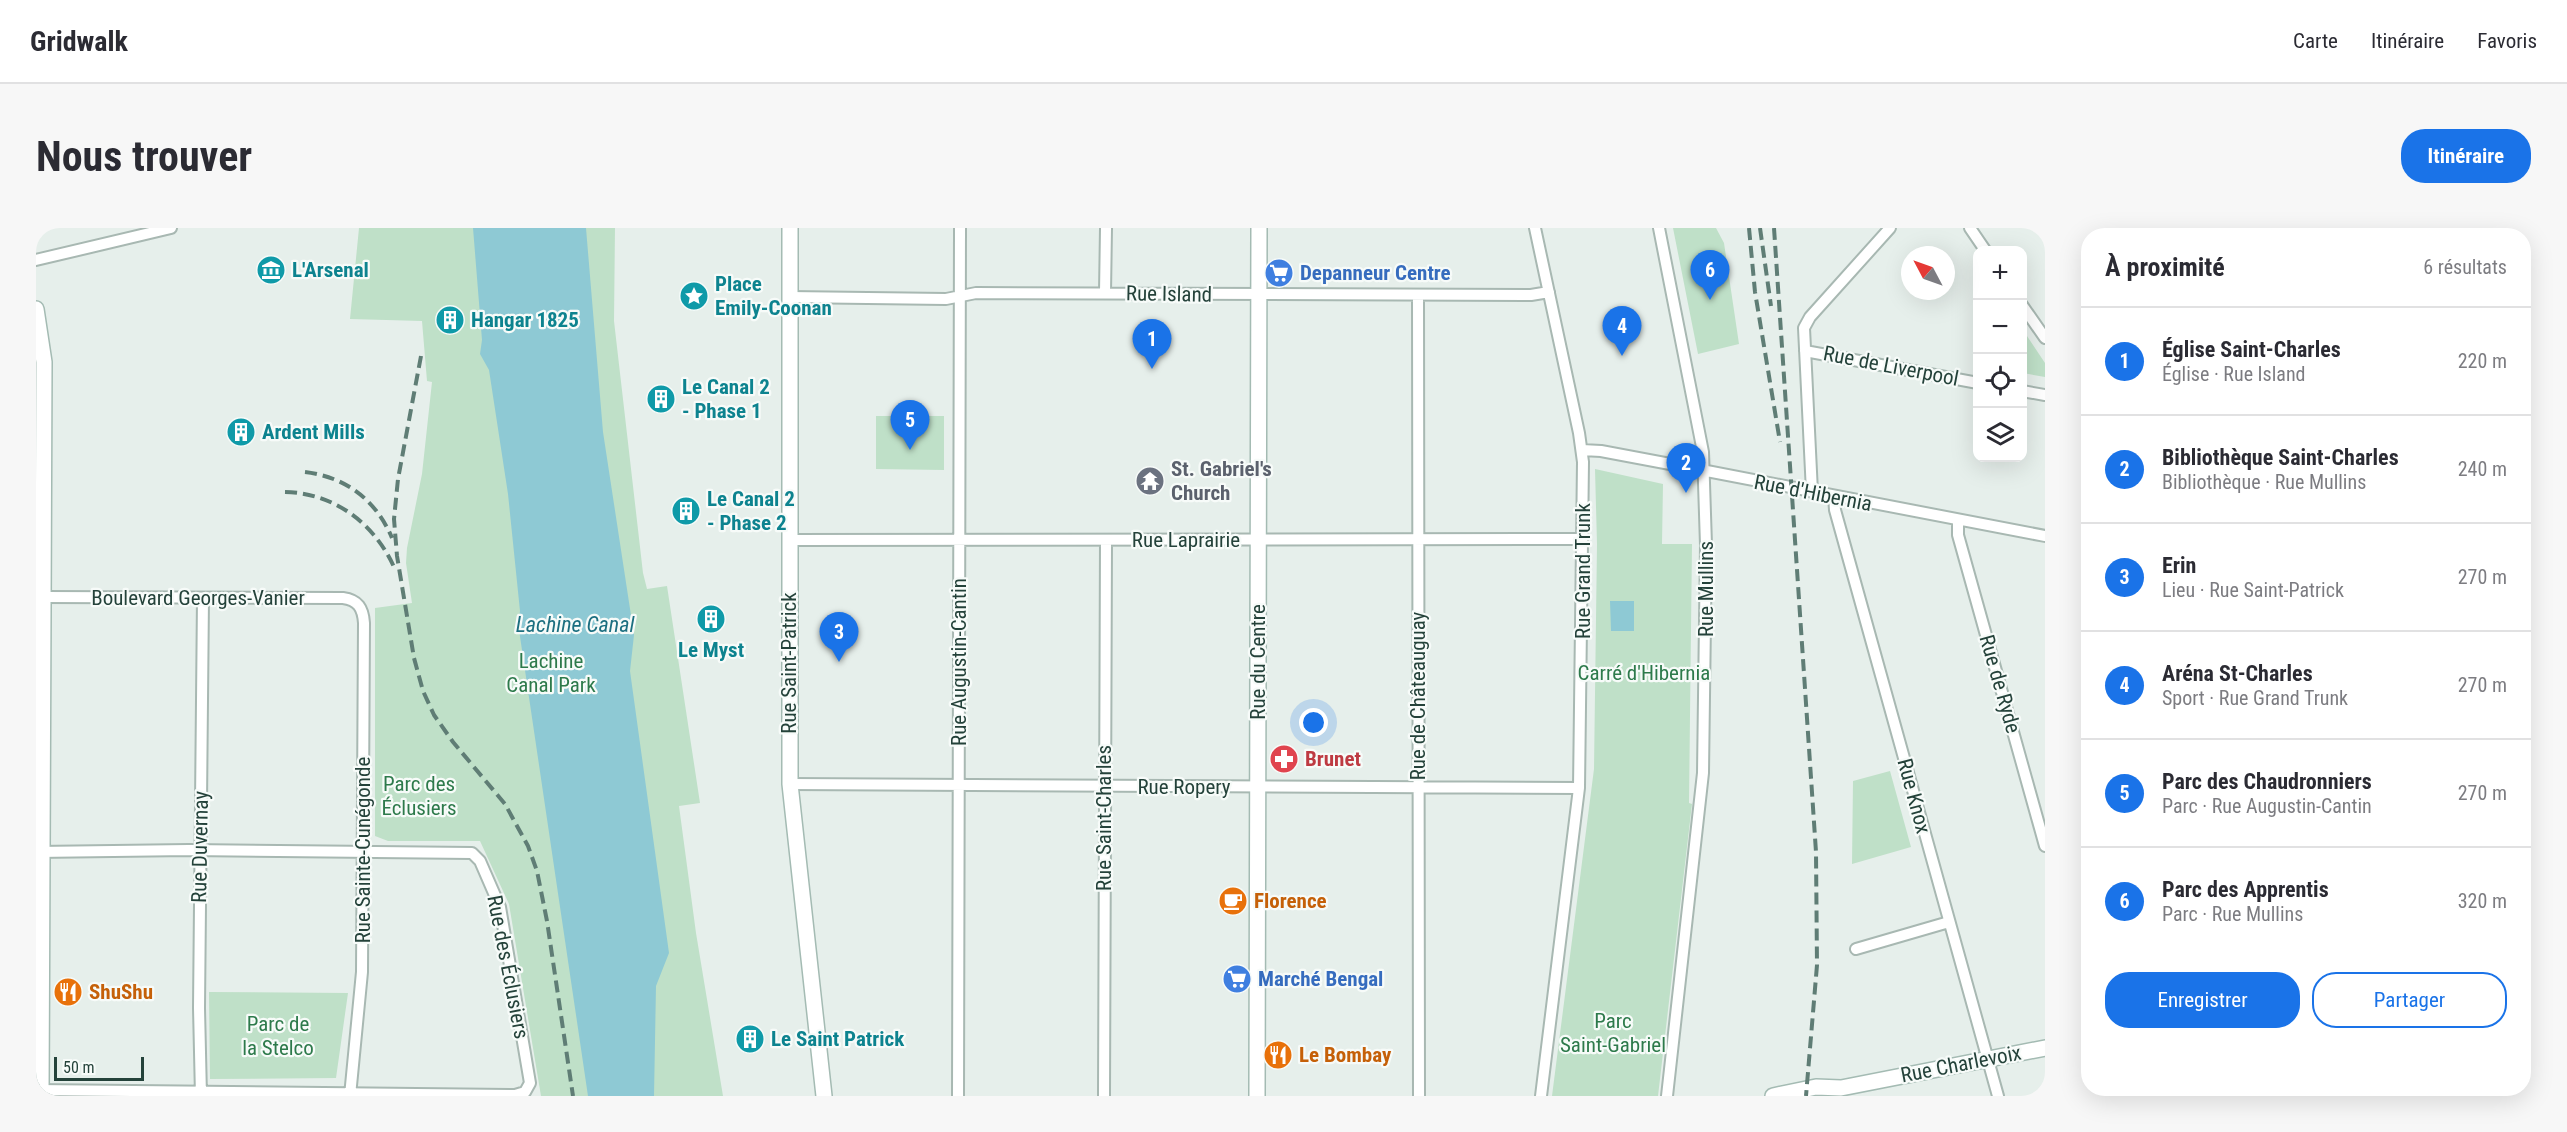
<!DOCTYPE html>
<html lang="fr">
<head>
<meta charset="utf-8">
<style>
  :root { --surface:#fff; --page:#f7f7f7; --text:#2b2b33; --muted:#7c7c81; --line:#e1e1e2; --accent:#1a73e8 }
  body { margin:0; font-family:"Roboto Condensed",sans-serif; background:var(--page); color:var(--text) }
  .controls { position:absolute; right:18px; top:18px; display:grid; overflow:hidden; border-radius:12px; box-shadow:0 6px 24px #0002 }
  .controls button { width:54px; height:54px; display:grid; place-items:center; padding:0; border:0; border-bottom:2px solid var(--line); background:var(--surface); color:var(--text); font:30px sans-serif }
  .compass { position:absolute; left:1865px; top:18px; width:54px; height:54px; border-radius:50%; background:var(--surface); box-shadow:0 6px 24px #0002; rotate:311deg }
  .scale { position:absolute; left:18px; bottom:15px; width:90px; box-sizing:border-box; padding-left:6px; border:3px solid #24423a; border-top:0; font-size:16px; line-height:21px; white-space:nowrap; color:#24423a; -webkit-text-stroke:4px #f7fbf9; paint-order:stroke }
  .you { position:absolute; left:1278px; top:495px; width:21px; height:21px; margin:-15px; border:4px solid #fff; border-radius:50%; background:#1a73e8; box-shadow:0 0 0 9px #1a73e833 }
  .badge { display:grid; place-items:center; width:39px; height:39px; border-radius:50%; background:var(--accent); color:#fff; font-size:20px; font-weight:700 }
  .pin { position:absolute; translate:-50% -50px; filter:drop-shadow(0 2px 3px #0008) }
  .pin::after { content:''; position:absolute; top:32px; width:21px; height:18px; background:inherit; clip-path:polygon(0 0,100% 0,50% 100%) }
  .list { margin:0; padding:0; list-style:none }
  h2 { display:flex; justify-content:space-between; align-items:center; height:78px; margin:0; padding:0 24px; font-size:26px }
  h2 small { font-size:20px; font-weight:400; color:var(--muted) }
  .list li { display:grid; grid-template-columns:39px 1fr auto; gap:18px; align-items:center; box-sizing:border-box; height:108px; padding:0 24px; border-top:2px solid var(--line) }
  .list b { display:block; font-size:22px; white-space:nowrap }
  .list p { margin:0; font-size:20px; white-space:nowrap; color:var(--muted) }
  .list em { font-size:20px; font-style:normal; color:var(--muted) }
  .actions { display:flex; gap:12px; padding:18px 24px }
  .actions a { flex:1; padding:14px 0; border:2px solid var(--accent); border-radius:24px; text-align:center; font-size:21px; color:var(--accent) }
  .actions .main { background:var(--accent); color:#fff }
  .icon { flex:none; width:33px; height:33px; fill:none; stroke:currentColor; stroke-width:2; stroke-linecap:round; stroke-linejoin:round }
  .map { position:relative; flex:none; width:2009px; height:868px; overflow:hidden; border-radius:24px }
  header { display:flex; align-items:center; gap:36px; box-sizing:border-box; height:84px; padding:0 30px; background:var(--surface); border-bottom:2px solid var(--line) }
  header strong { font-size:28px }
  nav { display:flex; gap:33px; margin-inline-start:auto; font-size:21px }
  .intro { display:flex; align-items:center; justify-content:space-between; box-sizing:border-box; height:144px; padding:0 36px }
  h1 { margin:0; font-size:42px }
  .button { padding:15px 27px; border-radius:24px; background:var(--accent); color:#fff; font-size:21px; font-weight:700 }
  main { display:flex; gap:36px; padding:0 36px }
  aside { flex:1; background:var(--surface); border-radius:24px; box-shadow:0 6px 24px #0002 }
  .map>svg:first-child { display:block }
</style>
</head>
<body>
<header>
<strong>Gridwalk</strong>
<nav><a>Carte</a><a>Itinéraire</a><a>Favoris</a></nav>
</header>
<div class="intro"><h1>Nous trouver</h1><a class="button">Itinéraire</a></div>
<main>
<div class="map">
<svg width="2009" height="868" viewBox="0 0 2009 868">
  <rect width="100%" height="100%" fill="#e6efeb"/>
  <path fill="#bfe0c8" d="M323,0H579L578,93L607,345L611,361L631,358L664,575L643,578L660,705L687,868H505L473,676L444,613H352L339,608V380L376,375L370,335L371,320L386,246L396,154L391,153L386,93L314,91Z
    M1637,0H1680L1688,15L1703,116L1662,126Z
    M1987,102L2009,135V149L1987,145Z
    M840,188H908V242L840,241Z
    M1559,241L1627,256L1626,316H1656L1653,575L1656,576L1622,868H1516L1558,541L1561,316Z
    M1854,543L1875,619L1816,636L1817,553Z
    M173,764L312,765L300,850L174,851Z"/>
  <path fill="#8ec9d4" d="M437,0H550L567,204L598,407L594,443L633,725L620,758L618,868H552L482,395L484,383L472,266L453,142L444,126L446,112Z
    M1574,373H1598V403H1575Z"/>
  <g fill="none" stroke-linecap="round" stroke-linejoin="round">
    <g stroke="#a8b8b2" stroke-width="14">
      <path id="street" d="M1499,0L1543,205L1547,234L1543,560L1505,868
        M1623,0L1667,224L1670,317L1667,545L1631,868
        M1934,0L1949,22
        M0,32L135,0
        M1069,65L1070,0
        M1382,67L1383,868
        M753,69L910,71L940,65L1495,67L1513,64
        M1986,77L2009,110
        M1769,123L1942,155
        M1986,163L2009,167
        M1546,222L1565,223L1650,239L2009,308
        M1776,264L1768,100L1774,89L1854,0
        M1798,268L1799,282L1962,868
        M1922,293V307L2009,618
        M753,312L1546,311
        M8,369L307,370C322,372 327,380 328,395L326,744L314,868
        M754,556L1543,560
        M1820,721L1913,694
        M0,862L479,867L489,864L494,855L464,679L444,633L436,625L153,622L1,624
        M165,868L163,780L167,370
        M922,868L924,0
        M1068,868L1070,312"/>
    </g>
    <g stroke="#a4bbb3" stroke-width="18">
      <path id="secondary" d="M754,0V556L788,868
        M0,81L8,134L5,868
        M1221,868L1223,0
        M1737,868L1780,859L1805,860L2009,820"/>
    </g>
    <use href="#street" stroke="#fff" stroke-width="10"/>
    <use href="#secondary" stroke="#fff" stroke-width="15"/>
    <path stroke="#5f7d75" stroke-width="4" stroke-dasharray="12 6" stroke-linecap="butt" d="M1713,0L1719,64L1744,214
      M1724,0L1735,78
      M1738,0L1780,624L1781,737L1770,868
      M385,128L362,251L358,291L361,328L378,430L387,463L398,487L417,514L469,576L492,618L501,643L511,693L537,868
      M269,244C310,249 340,272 356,310
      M249,264C298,265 338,295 358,339"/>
  </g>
  <defs>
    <g id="museum-disc" transform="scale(1.5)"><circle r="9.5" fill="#0f9aa8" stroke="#f7fbf9"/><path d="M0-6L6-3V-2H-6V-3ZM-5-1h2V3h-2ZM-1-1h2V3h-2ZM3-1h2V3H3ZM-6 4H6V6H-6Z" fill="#fff"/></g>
    <g id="supermarket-disc" transform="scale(1.5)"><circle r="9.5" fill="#3f7fe0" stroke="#f7fbf9"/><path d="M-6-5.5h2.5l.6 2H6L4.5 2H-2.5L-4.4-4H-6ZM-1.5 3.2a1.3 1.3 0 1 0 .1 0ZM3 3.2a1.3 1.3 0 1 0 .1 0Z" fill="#fff"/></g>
    <g id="sight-disc" transform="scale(1.5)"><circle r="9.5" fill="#0f9aa8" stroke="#f7fbf9"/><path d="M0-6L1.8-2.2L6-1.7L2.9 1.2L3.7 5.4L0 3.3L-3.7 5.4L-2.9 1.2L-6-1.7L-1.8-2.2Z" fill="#fff"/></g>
    <g id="building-disc" transform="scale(1.5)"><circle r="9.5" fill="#0f9aa8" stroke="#f7fbf9"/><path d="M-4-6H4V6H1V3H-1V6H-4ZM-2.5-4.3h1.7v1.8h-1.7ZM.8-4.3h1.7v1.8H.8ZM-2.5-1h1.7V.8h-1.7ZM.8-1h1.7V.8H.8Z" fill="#fff"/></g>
    <g id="temple-disc" transform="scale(1.5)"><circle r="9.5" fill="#6b7280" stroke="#f7fbf9"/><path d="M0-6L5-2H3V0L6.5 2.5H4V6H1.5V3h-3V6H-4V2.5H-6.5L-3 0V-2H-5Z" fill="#fff"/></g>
    <g id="pharmacy-disc" transform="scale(1.5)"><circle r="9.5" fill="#e0444e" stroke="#f7fbf9"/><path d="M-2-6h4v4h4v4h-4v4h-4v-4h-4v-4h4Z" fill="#fff"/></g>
    <g id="cafe-disc" transform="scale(1.5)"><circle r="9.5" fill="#e8710a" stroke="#f7fbf9"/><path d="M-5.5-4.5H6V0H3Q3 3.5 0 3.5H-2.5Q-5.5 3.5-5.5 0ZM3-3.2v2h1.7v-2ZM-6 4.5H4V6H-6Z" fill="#fff"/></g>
    <g id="restaurant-disc" transform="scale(1.5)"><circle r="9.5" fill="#e8710a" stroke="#f7fbf9"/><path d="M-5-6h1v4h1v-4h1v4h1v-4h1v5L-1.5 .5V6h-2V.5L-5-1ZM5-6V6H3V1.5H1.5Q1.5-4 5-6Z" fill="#fff"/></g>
  </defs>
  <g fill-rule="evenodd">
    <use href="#museum-disc" x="235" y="42"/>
    <use href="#supermarket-disc" x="1243" y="45"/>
    <use href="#sight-disc" x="658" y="68"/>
    <use href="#building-disc" x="414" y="92"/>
    <use href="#building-disc" x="625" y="171"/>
    <use href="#building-disc" x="205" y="204"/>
    <use href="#temple-disc" x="1114" y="253"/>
    <use href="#building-disc" x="650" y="283"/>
    <use href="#building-disc" x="675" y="391"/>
    <use href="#pharmacy-disc" x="1248" y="531"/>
    <use href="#cafe-disc" x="1197" y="673"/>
    <use href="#supermarket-disc" x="1201" y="751"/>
    <use href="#restaurant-disc" x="32" y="764"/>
    <use href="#building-disc" x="714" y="811"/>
    <use href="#restaurant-disc" x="1242" y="827"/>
  </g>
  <g text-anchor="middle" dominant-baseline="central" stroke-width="4.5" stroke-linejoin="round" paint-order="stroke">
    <g font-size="21" font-weight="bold" fill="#0d838f" stroke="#f7fbf9" text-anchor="start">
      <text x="256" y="42">L'Arsenal</text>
      <text x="679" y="56">Place<tspan x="679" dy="24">Emily-Coonan</tspan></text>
      <text x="435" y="92">Hangar 1825</text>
      <text x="646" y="159">Le Canal 2<tspan x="646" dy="24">- Phase 1</tspan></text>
      <text x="226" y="204">Ardent Mills</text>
      <text x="671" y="271">Le Canal 2<tspan x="671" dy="24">- Phase 2</tspan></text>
      <text x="675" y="422" text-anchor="middle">Le Myst</text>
      <text x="735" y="811">Le Saint Patrick</text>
    </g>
    <g font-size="21" font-weight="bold" fill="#366cbe" stroke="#f7fbf9" text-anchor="start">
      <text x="1264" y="45">Depanneur Centre</text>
      <text x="1222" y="751">Marché Bengal</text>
    </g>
    <g font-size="21" fill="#24423a" stroke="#f7fbf9">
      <text transform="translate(1133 66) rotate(1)">Rue Island</text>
      <text transform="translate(1855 138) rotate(11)">Rue de Liverpool</text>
      <text transform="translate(1777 265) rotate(11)">Rue d'Hibernia</text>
      <text x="1150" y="312">Rue Laprairie</text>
      <text transform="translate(1547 343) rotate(-90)">Rue Grand Trunk</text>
      <text transform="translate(1670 361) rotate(-90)">Rue Mullins</text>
      <text x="162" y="370">Boulevard Georges-Vanier</text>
      <text transform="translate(923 434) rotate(-90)">Rue Augustin-Cantin</text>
      <text transform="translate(1222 434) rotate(-90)">Rue du Centre</text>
      <text transform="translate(753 435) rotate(-90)">Rue Saint-Patrick</text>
      <text transform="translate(1964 456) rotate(74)">Rue de Ryde</text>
      <text transform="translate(1382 468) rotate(-90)">Rue de Châteauguay</text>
      <text x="1148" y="559">Rue Ropery</text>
      <text transform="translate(1878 568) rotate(75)">Rue Knox</text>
      <text transform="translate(1068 590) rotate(-90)">Rue Saint-Charles</text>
      <text transform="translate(164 619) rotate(-89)">Rue Duvernay</text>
      <text transform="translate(327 622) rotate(-90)">Rue Sainte-Cunégonde</text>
      <text transform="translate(472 739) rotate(79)">Rue des Éclusiers</text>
      <text transform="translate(1925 836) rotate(-11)">Rue Charlevoix</text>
    </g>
    <g font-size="21" font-weight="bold" fill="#5b616d" stroke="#f7fbf9" text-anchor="start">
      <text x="1135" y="241">St. Gabriel's<tspan x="1135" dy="24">Church</tspan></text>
    </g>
    <g font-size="21" fill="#2d7a4b" stroke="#f7fbf9">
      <text x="515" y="433">Lachine<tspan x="515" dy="24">Canal Park</tspan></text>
      <text x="1608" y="445">Carré d'Hibernia</text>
      <text x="383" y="556">Parc des<tspan x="383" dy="24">Éclusiers</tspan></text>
      <text x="1577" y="793">Parc<tspan x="1577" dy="24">Saint-Gabriel</tspan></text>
      <text x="242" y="796">Parc de<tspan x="242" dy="24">la Stelco</tspan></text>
    </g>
    <g font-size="21" font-weight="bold" fill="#be3a42" stroke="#f7fbf9" text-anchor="start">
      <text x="1269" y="531">Brunet</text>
    </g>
    <g font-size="21" font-weight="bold" fill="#c56008" stroke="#f7fbf9" text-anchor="start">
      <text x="1218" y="673">Florence</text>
      <text x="53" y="764">ShuShu</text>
      <text x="1263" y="827">Le Bombay</text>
    </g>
    <g font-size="22" font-style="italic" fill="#1c6f80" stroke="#f7fbf9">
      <text x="539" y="396">Lachine Canal</text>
    </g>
  </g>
</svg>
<div class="controls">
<button>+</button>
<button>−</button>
<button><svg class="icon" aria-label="locate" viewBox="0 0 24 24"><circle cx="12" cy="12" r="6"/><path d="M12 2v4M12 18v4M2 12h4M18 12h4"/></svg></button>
<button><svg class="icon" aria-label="layers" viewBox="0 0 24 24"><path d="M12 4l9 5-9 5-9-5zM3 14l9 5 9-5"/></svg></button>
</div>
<svg class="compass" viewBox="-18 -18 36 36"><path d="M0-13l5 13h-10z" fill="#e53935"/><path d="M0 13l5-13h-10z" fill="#7c7c81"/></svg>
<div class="scale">50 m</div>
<div class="you"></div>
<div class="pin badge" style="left:1116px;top:141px">1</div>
<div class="pin badge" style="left:1650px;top:265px">2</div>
<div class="pin badge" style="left:803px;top:434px">3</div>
<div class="pin badge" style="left:1586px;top:128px">4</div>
<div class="pin badge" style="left:874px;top:222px">5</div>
<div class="pin badge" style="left:1674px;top:72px">6</div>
</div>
<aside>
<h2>À proximité<small>6 résultats</small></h2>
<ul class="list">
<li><span class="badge">1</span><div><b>Église Saint-Charles</b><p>Église · Rue Island</p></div><em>220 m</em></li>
<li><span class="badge">2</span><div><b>Bibliothèque Saint-Charles</b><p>Bibliothèque · Rue Mullins</p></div><em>240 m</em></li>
<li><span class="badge">3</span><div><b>Erin</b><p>Lieu · Rue Saint-Patrick</p></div><em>270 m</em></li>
<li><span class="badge">4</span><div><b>Aréna St-Charles</b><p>Sport · Rue Grand Trunk</p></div><em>270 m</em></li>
<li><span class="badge">5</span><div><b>Parc des Chaudronniers</b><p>Parc · Rue Augustin-Cantin</p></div><em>270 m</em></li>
<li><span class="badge">6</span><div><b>Parc des Apprentis</b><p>Parc · Rue Mullins</p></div><em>320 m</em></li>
</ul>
<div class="actions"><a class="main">Enregistrer</a><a>Partager</a></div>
</aside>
</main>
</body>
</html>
